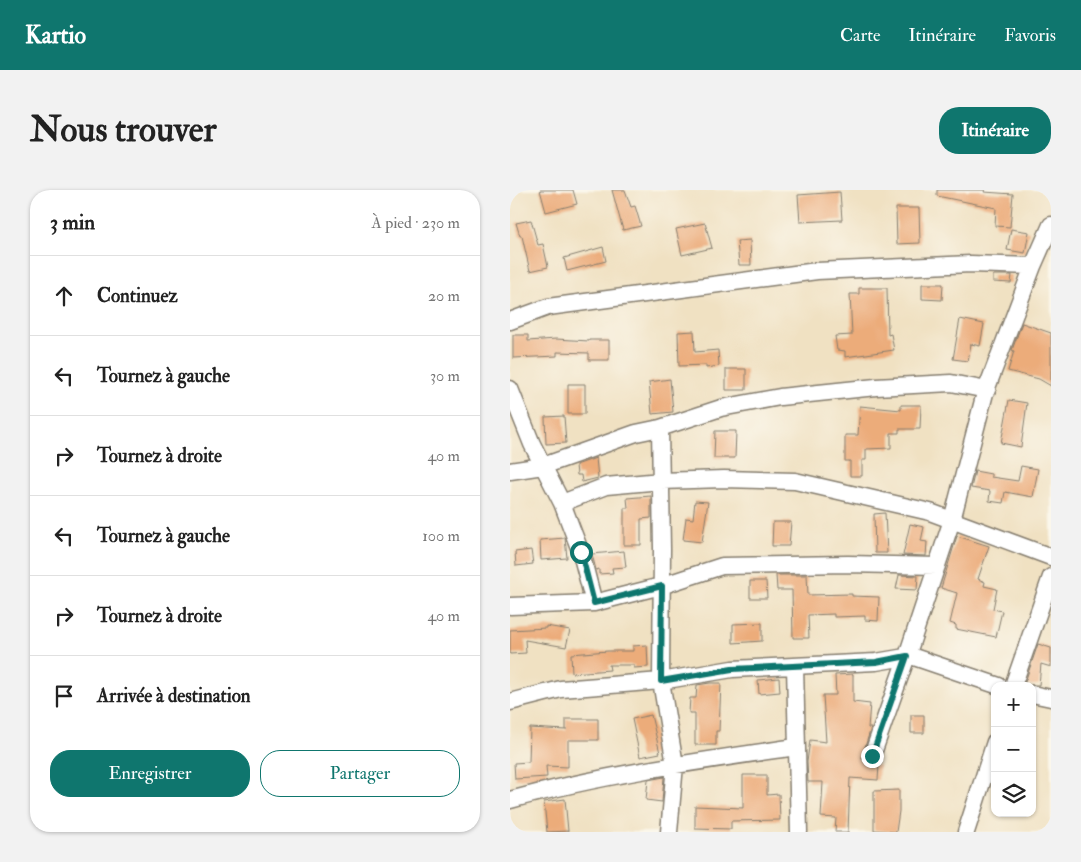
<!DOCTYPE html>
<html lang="fr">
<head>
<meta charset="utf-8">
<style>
  :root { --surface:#fff; --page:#f2f2f2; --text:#222; --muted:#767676; --line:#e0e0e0; --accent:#0f766e }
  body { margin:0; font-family:"IM FELL Double Pica",serif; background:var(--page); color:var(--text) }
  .controls { position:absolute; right:15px; bottom:15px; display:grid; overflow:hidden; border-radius:10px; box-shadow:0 1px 4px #0004 }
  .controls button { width:45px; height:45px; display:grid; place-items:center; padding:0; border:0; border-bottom:1px solid var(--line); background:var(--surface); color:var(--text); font:25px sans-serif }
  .stop { position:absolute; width:15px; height:15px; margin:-11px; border:4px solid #0f766e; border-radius:50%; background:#fff }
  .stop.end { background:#0f766e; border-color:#fff; box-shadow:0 1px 5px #0008 }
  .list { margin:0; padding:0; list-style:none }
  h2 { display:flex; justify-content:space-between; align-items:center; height:65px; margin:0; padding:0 20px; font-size:21px }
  h2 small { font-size:16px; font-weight:400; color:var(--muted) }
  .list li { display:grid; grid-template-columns:32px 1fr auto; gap:15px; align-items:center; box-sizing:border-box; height:80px; padding:0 20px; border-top:1px solid var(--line) }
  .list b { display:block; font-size:19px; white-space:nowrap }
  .list em { font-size:16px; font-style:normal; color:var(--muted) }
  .actions { display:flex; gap:10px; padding:15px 20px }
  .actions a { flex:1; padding:11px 0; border:1px solid var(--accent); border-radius:20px; text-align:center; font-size:18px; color:var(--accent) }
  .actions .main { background:var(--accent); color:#fff }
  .icon { flex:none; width:28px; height:28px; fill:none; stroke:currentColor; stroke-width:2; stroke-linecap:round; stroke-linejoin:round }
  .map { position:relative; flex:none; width:541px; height:642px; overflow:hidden; border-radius:20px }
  header { display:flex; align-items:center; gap:30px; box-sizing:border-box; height:70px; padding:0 25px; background:var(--accent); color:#fff }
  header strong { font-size:24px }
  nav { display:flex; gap:28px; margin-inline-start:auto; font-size:18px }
  .intro { display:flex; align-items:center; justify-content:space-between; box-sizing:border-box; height:120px; padding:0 30px }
  h1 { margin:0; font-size:35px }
  .button { padding:12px 22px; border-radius:20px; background:var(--accent); color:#fff; font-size:18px; font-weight:700 }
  main { display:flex; gap:30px; padding:0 30px }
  aside { flex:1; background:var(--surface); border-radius:20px; box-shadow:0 1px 4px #0004 }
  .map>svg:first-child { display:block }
</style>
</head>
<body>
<header>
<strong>Kartio</strong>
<nav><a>Carte</a><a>Itinéraire</a><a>Favoris</a></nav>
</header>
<div class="intro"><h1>Nous trouver</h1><a class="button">Itinéraire</a></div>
<main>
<aside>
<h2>3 min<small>À pied · 230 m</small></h2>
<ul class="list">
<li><svg class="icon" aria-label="ahead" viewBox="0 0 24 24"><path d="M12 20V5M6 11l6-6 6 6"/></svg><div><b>Continuez</b></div><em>20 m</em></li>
<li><svg class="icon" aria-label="left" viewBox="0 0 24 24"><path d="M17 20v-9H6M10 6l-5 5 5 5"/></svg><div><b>Tournez à gauche</b></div><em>30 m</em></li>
<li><svg class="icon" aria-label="right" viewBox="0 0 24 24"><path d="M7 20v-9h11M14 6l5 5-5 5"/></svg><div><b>Tournez à droite</b></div><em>40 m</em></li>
<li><svg class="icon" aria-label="left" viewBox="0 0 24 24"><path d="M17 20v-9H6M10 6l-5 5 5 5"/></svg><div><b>Tournez à gauche</b></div><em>100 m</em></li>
<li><svg class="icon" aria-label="right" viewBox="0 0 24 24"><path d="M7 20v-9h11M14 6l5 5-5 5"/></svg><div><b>Tournez à droite</b></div><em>40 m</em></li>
<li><svg class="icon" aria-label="arrive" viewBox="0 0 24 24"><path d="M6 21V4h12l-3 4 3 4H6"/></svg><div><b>Arrivée à destination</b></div></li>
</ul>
<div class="actions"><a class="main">Enregistrer</a><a>Partager</a></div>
</aside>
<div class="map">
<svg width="541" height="642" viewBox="0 0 541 642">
  <rect width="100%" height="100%" fill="#fbf7ec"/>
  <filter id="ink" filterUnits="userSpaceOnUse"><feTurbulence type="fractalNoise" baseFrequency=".02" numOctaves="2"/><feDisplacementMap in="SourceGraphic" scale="10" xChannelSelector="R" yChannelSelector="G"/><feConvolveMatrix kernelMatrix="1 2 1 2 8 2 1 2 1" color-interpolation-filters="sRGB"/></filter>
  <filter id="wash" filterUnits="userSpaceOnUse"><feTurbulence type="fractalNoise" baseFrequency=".0096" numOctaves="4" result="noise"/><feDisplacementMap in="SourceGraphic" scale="20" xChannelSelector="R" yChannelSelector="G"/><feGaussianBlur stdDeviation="1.12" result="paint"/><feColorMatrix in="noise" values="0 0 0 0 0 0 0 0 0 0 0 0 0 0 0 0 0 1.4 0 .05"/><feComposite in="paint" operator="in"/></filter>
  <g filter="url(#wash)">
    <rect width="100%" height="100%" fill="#f0e1c2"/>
    <g id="blocks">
      <path fill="#ecac7a" d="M30,0H63L67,14L36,22Z
        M102,0H115L121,17L125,16L131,36L113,40Z
        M427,0H475L474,2L503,4L500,37L485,36L486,18L427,6Z
        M330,2L332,30L290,32L288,5Z
        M386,18H409L410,53L387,54Z
        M21,30L28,55L33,54L38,77L20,81L12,46H10L6,33Z
        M195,33L202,58L172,65L166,39Z
        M501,39L519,42L515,63L497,60Z
        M240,50L241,75H229L227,51Z
        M93,57L96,71L57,81L54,68Z
        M483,85H502L501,93L483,92Z
        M412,94H433L432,110L412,109Z
        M349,98H377L378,145L381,144L384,160L335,167V161L327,160L325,146L342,145L340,104H349Z
        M450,129L474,134L470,156L461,154L458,171L443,169Z
        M512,133L541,143V196L529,189L498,181L504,161L502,160Z
        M184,141L185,162L208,160L209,176L196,178V175L169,176L168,142Z
        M3,145H18V151L46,149L79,151V150H99V170H79V163L47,162V166L3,168Z
        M216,179H236V200H216Z
        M160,189L163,222L142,224L139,192Z
        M58,194H75V224H58Z
        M499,210L517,213L511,257L491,253Z
        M391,215H411L410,239H389V243H381V258L356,259V270H352V286H340V271H335V245H348L350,216L391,220Z
        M54,226L56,253L36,254L35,227Z
        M205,241H226L225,268H204Z
        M86,268L88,288L72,292L71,285H67L66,275Z
        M511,276L528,279L523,307L495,302L493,313L479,311L480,301L461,298L465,281L481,284V287L508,291Z
        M141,306V328L131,329V355H114V318H118L117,308Z
        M185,311L198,312L192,352L173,350L176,328L183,329Z
        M375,323L377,363H365L364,324Z
        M263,332H281L279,356H262Z
        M400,334L414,337L411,351L417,352L416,366L393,365Z
        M447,346L479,356L468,389L475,392L474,396L487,399L483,419L492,421L486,447L446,439V435L440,433L447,403L431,398Z
        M55,348L57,368L31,370L30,350Z
        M21,360L23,374L6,376L5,362Z
        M114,361L116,377L102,378L103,383L89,384V379L86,380L82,364Z
        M266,385H297L298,405L342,404V406L369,407L368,431L355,430V426L324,427V424L298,425L299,448H283L282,400H267Z
        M389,385L408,386L407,400L386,399Z
        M240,391H256L257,408H240Z
        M252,433V451L223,453V434Z
        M36,436L60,440L56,457L15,450L16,463L0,464V440L36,438Z
        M528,454L541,458V477L531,474L529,495H514Z
        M137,455L138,477L124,478V475H99L100,480L62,483L61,464L98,461H123V456Z
        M343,484V512L360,514L358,538H361L353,563L352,568L358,575H369L368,590L340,588L338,642H325L326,628L311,627L313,592H298L297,572L300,550L316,552L313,505H326L325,485Z
        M269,488L270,502L249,504L248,490Z
        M200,493H211L209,541H206V555H185V523H179L180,508H186L187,495Z
        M141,525L150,563L130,567L122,529Z
        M401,525H414V543H401Z
        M56,529H88V550H58V577L36,576L37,587L5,589L4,573L19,572L20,538L56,540Z
        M233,585H257V605L269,604L270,630L221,631V639L185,638V616L233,618Z
        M154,587L152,612L136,610L138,590Z
        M389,600V621L386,642L364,640V601Z
        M55,609L58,641L37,642L34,612Z"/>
    </g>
  </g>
  <g filter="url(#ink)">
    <use href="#blocks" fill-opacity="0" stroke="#867e6f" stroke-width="1"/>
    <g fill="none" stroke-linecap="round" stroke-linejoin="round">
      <g stroke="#867e6f" stroke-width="19">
        <path id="minor" d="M0,131L38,117L307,81L461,74L523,76
          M0,199L22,254L52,313L71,363L84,413
          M150,238L152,359L151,491L165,575L159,642
          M0,281L33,276L126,243L150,238L211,218L270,207L366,197L441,193L477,200
          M52,313L96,296L151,291L214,289L285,291L420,322L541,367
          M0,416L84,413L151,396L212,376L338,374L427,376
          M285,476L289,642
          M503,496L541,387
          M522,504L541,508
          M0,512L51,499L151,491L222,479L366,472L401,466L489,496
          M362,566L397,466L442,330L475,203L523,76L541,35
          M0,610C94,584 190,571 286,557
          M456,642L485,552"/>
      </g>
      <use href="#minor" stroke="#fff" stroke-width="16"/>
    </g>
  </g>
  <g fill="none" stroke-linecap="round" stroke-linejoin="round" filter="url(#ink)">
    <path stroke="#0f766e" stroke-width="6" d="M71,362L84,413L152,396L151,491L222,479L366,472L397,466L362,566"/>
  </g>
</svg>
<div class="controls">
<button>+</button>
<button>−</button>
<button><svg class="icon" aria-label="layers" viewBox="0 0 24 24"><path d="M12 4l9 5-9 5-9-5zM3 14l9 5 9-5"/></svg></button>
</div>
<div class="stop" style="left:71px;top:362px"></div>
<div class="stop end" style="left:362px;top:566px"></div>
</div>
</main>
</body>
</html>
